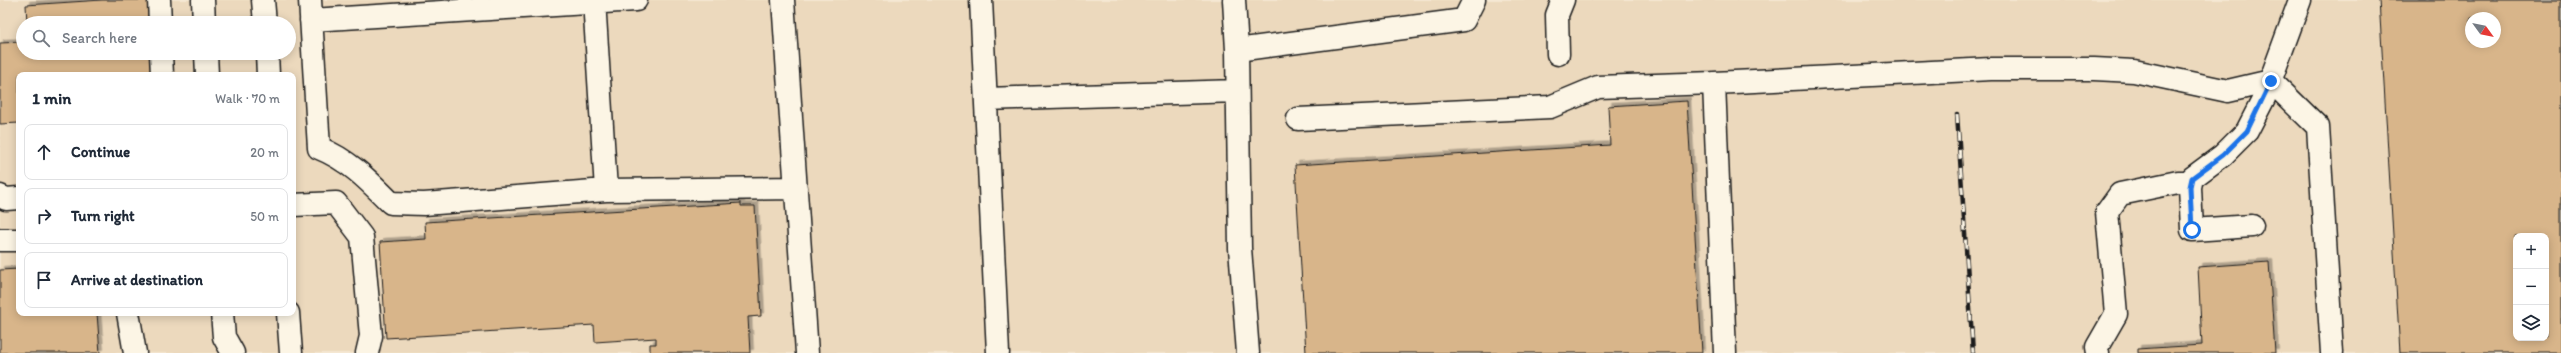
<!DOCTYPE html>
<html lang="en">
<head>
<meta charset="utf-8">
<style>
  :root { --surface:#fff; --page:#f6f6f7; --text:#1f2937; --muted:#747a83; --line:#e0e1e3 }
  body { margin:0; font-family:Itim,sans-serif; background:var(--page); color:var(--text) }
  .controls { position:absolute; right:12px; bottom:12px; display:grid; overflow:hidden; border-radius:8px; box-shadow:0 2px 10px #0003 }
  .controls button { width:36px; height:36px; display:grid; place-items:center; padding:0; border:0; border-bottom:1px solid var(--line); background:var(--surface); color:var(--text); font:20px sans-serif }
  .compass { position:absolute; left:2465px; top:12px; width:36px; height:36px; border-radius:50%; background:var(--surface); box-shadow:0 2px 10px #0003; rotate:123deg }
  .stop { position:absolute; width:12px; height:12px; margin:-9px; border:3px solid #1a73e8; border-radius:50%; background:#fff }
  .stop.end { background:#1a73e8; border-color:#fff; box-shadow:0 1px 4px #0008 }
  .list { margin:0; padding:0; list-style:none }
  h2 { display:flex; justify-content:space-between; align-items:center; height:52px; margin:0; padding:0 16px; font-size:17px }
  h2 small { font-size:13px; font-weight:400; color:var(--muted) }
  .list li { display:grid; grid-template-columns:26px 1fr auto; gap:12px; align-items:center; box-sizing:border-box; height:56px; margin:0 8px 8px; padding:0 8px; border:1px solid var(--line); border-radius:8px }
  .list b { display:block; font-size:15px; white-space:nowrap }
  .list em { font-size:13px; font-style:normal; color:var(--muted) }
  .icon { flex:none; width:22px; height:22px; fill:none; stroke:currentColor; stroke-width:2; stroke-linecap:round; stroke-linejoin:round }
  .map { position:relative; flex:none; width:2561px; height:353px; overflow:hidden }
  .search { position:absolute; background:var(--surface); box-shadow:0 2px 10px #0003; left:16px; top:16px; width:280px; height:44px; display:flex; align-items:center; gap:10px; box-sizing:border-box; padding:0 14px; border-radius:22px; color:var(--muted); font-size:15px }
  .panel { position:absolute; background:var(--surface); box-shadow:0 2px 10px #0003; left:16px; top:72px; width:280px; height:244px; border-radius:8px }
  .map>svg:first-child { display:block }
</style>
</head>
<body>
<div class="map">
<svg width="2561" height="353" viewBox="0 0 2561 353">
  <defs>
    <filter id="shadow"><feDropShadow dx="3.5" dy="-3.5" stdDeviation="0" flood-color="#0004"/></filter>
  </defs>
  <rect width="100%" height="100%" fill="#f5e8d3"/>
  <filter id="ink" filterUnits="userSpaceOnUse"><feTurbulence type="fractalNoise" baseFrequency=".025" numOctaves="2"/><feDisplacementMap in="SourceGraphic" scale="8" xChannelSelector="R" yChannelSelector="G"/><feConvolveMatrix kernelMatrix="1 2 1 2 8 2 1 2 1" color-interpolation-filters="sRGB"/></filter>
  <g filter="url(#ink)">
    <path fill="#ecd9bd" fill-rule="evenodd" d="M0,0H2561V353H0ZM2471,18H2495V42H2471ZM23,23H289V53H23ZM19,75H293V313H19ZM2516,236H2546V338H2516Z"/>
    <path fill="#d8b58a" stroke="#1c1c1c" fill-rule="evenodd" filter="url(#shadow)" d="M102,0H148L150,23H27L26,5Z
      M2379,0H2561V353H2400ZM2471,18H2495V42H2471ZM2516,236H2546V338H2516Z
      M23,42V53H151L153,75H19V123L0,124V43Z
      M1687,101L1702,353H1306L1295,165L1610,145L1608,106Z
      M741,203V206H755L761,316L748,317L750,353H650V344H656V338L595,342L594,325L386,338L380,242L426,239L425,222Z
      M2269,262L2275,353H2137V349L2202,345L2198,267Z
      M19,269V313H97L100,353H0V270Z"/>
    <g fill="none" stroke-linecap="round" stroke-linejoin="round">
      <g stroke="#1c1c1c" stroke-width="25">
        <path id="minor" d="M159,0L160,23
          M203,0L204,23
          M263,0L265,23
          M310,0L319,148C349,160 369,181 391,203L424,204L606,190L594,0
          M783,0L807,353
          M981,0L998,353
          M1234,0L1237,50
          M311,20L636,0
          M161,53L162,75
          M206,53L207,75
          M267,53L268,75
          M1558,54L1557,15L1563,0
          M2271,81L2318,127L2332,353
          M987,99L1237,91
          M1298,119L1550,107L1598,87L1714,83
          M606,190L796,188
          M0,196L6,199L19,198
          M293,205L336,203L362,237L371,336L367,353
          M2252,226L2192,230L2190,187L2192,178L2223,155L2247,131L2264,98L2300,0
          M0,240H19
          M128,313L135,353
          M222,313L224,337L233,353
          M288,313L291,353
          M1248,353L1240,248L1237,50L1464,20L1474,0
          M1725,353L1714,83L1991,69H2094L2134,71L2228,91L2271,81
          M2098,353L2097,347L2116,314L2107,212L2120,194L2178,182H2191"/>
      </g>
      <use href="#minor" stroke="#fcf5e5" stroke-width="22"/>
      <g stroke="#1c1c1c" stroke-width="4.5">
        <path id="rail" d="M1957,114L1973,353"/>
      </g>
      <use href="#rail" stroke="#fcf5e5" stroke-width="3" stroke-dasharray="9" stroke-linecap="butt"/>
    </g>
  </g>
  <g fill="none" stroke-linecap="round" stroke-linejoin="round" filter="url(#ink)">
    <path stroke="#1a73e8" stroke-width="5" d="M2192,230L2190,187L2192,178L2223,155L2247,131L2271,81"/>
  </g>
</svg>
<div class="controls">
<button>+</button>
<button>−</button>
<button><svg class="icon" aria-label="layers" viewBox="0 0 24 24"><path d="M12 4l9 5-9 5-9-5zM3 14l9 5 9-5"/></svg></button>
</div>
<svg class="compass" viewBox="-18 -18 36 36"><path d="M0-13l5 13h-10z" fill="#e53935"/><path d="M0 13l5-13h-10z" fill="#747a83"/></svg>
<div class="stop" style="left:2192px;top:230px"></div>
<div class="stop end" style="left:2271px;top:81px"></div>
<div class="search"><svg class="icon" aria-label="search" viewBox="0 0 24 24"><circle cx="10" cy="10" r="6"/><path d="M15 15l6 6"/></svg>Search here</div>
<section class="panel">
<h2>1 min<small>Walk · 70 m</small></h2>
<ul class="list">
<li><svg class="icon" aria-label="ahead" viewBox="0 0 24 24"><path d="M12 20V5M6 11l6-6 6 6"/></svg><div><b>Continue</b></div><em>20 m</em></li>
<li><svg class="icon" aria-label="right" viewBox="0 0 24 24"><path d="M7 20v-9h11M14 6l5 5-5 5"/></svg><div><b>Turn right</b></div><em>50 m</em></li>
<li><svg class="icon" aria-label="arrive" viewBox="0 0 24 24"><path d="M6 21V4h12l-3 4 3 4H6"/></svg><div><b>Arrive at destination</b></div></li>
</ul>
</section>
</div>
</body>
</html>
